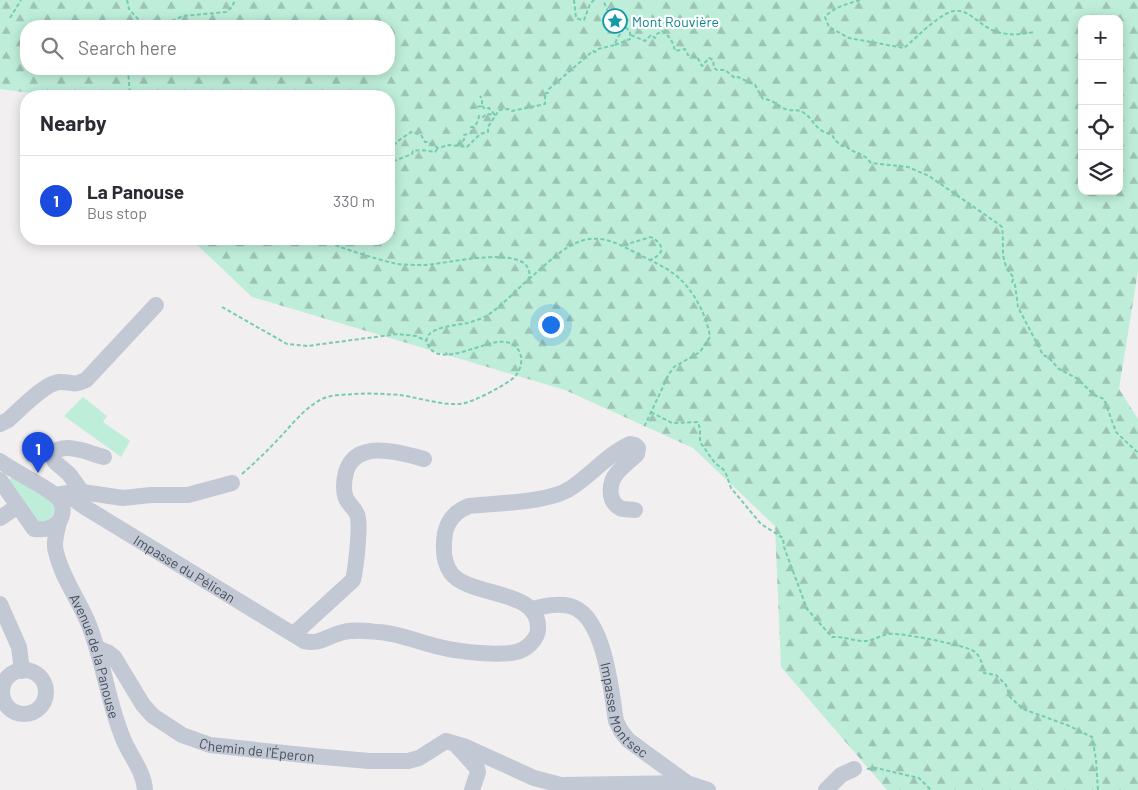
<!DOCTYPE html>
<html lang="en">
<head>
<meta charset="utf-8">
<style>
  :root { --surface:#fff; --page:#f7f7f7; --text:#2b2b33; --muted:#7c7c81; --line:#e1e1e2; --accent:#1b4adf }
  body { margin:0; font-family:Barlow,sans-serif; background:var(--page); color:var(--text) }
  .controls { position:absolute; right:15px; top:15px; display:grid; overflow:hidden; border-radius:10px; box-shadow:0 2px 12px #0003 }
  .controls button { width:45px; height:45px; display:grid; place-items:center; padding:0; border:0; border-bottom:1px solid var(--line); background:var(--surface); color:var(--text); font:25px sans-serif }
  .you { position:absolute; left:550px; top:324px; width:18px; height:18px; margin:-12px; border:4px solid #fff; border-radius:50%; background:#1a73e8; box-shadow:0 0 0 8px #1a73e833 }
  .badge { display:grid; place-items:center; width:32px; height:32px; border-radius:50%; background:var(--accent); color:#fff; font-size:16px; font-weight:700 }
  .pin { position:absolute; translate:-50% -41px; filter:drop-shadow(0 1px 2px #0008) }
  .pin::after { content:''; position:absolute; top:26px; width:18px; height:15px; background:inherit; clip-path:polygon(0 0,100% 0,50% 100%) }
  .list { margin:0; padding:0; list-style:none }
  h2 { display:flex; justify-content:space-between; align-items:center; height:65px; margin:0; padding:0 20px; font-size:21px }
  h2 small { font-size:16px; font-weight:400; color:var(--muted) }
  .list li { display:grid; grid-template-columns:32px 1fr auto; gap:15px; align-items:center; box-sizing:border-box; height:90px; padding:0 20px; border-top:1px solid var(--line) }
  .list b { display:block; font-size:19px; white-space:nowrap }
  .list p { margin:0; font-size:16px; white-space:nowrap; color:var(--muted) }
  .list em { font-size:16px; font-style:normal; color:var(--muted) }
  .icon { flex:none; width:28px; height:28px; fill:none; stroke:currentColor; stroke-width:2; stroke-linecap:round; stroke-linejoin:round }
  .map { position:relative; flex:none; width:1138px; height:790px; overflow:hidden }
  .search { position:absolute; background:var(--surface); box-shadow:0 2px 12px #0003; left:20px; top:20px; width:375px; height:55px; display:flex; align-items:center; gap:12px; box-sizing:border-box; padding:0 18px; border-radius:20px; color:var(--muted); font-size:19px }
  .panel { position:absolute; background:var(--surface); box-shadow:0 2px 12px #0003; left:20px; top:90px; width:375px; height:155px; border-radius:20px }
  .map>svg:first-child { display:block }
</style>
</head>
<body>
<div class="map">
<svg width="1138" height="790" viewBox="0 0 1138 790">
  <defs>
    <pattern id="forest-firs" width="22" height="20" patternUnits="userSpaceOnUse" patternTransform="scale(1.25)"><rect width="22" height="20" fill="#beeeda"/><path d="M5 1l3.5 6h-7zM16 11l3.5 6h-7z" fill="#9cc3b4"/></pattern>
  </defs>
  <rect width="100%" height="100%" fill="#f1efef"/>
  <path fill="#beeeda" d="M83,397L107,416L103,422L130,441L121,457L64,416Z
    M12,477L56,504L52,520L41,522L36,520L9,480Z"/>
  <path fill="url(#forest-firs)" fill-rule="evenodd" d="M0,0H1138V271L1119,389L1138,419V790H887L781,667L775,526L693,448L565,390L252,297L191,239H389V96H40L37,94L0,89ZM1082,19H1119V191H1082ZM26,26H389V69H26Z"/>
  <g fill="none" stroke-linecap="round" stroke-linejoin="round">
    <path stroke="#76ccb3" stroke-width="2" stroke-dasharray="4 2.5" stroke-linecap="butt" d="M127,0L129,9L144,26
      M574,0L576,18L582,20H584L590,4L594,0
      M860,0C847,4 834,7 825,17L829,27L849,38L904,48C916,38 940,13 954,11C967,8 980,25 992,30C1008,36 1017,35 1034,32
      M10,18L21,0
      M160,26L183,16L226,12L232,7L235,0
      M631,35L645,41L651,35L655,38L657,34L662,31C670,36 673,42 675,51L685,49L688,55L697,57L702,66L709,58L713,60L714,68L717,70H725L735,78L738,77L755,85L763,99C776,100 777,107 788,110C794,111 799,109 804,113C811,117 814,126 821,130C824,133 829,133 832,135L836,141L842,146H846C855,155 862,151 871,163L908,167L929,176L997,223L1002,227C1005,249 998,260 1014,278L1012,282L1015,285L1018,307L1043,355L1048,357L1059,369L1078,379L1094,395L1104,399L1116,432L1138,453
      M615,45L630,39V31L621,24
      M128,69L130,96
      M482,106L485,109L489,108L495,115
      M471,108L482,106V99L480,96
      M457,145L464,140V135L471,133V127H474L478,121L479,116L483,117L487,114L495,115
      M389,150L398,141L411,132L421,135L425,142H428L438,148L449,145L467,147L480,134L488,132V127L499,110L508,109L512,111L545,104V93H548L549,89L593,51L595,52L598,49L615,45C616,37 622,34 623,27L609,14L603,0
      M389,165V163L412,154L413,151C419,149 429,151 435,152L438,148
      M624,245L651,237C665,245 665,254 650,260
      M529,279C543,267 564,246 581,241C605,233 625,248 646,258C660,265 673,271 684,283C697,297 707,318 710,337L700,352L674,367L669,374L644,427
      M222,307L287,344L307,346L398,334L416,336L427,341
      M651,412L672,423L698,422L700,429V442L715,463L725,471L731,488L761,524L783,538L784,547L807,609L832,637C844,636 855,642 867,641C874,640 881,635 889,634C899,632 962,645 972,650C981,655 982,664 984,673L996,675L1006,685L1010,697L1023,709L1067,725L1092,737L1096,759L1098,790
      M242,474C257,461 270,448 283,434C294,422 306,407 322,399C332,394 344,395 355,394C370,393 385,394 400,395C420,398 440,405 460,404C472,403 501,387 511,380C525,370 526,346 506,342C487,338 440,370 428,345C419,327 459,325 468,323C474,321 481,319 486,316C499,309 517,289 529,279C537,240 443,265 424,265C416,265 406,265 397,264C372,258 344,249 320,239
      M867,769L876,768L919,778L931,790"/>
    <g stroke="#c2c8d4" stroke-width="16">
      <path d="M0,424L8,420C20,410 43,384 59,382C72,381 71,387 86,380L156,305"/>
      <path d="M0,461C14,472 52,489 60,500C64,507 63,515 59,522C51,529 45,530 34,529L0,480"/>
      <path d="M82,492L123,498L151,495H188L232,483"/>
      <path id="s1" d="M55,495L66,493L83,506L304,641C318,645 326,637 340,633C351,629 366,631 378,632C400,633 422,644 444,648C461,652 500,656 516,652C526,650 538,639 538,629C540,588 470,598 451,573C443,562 443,546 445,533C448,519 456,511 469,506C496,503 549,503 571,488C591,475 608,454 630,444L635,445L638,448L637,454C631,460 623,466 617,473C609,482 607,501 620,508C624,510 630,509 635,510"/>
      <path d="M73,497L82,492L69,474L55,462L51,454C65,441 88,453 104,457"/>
      <path d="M0,518L18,506"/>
      <path id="s2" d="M59,522C57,531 53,543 56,552C62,578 79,600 89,625C104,663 108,704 124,741C131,757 144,772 145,790"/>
      <path d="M0,604L19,647L22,671"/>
      <path id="s3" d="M532,609C545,606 557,603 570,606C605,615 611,691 616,721L621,731L628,740L687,783"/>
      <path d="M294,634L353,580C356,568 360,530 358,518C357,508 346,504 345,495C343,487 344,480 346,472C356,439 399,452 424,459"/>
      <path id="s4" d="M97,648L109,653L114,657L143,705L153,716L182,735L210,745L313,756L369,761H408L419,758L446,741L466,747L534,778L561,785L687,783L708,790"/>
      <circle cx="24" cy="692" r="22"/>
      <path d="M457,746L477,768L478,772L472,790"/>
      <path d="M826,790L841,775L854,769"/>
    </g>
  </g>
  <defs>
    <g id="sight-ring" transform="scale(1.25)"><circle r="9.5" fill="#fff" stroke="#0f9aa8" stroke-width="1.5"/><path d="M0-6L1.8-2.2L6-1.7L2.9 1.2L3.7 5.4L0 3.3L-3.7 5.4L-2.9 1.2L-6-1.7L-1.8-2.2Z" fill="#0f9aa8"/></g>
  </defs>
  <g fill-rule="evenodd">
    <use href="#sight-ring" x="615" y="21"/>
  </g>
  <g text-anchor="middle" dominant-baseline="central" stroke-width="4.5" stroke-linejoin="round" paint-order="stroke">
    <g font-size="14" fill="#0d838f" stroke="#fff" text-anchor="start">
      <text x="632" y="21">Mont Rouvière</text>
    </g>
    <g font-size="14" fill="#474e5c" stroke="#fff">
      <text stroke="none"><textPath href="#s1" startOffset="152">Impasse du Pélican</textPath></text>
      <text stroke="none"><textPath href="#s2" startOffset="142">Avenue de la Panouse</textPath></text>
      <text stroke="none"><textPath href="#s3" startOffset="161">Impasse Montsec</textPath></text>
      <text stroke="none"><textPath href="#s4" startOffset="202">Chemin de l'Éperon</textPath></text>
    </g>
  </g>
</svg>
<div class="controls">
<button>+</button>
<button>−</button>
<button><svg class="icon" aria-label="locate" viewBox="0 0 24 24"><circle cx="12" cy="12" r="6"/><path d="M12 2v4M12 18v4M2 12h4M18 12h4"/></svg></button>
<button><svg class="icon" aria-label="layers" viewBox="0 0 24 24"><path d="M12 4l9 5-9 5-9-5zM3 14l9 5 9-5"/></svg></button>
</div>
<div class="you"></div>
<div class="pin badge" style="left:38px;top:473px">1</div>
<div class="search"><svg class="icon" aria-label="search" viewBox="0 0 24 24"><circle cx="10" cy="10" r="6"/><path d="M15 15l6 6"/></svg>Search here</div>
<section class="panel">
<h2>Nearby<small></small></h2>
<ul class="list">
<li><span class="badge">1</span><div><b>La Panouse</b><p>Bus stop</p></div><em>330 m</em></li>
</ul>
</section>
</div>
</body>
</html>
